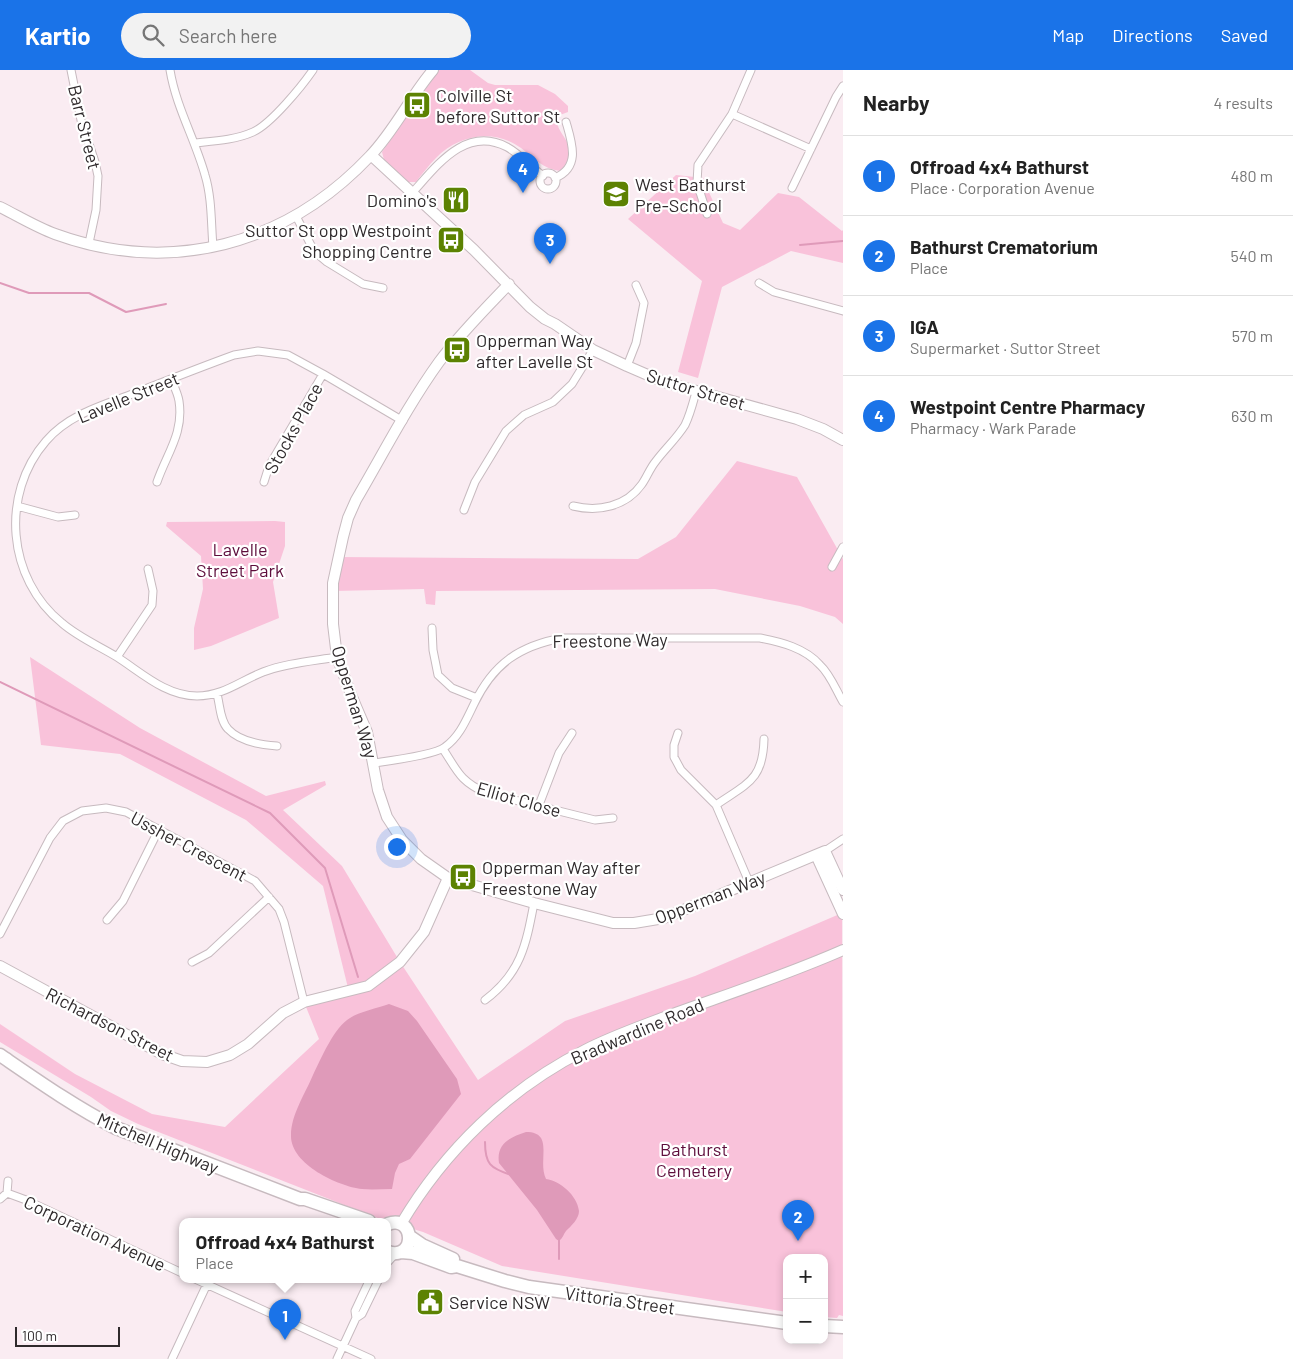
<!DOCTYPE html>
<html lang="en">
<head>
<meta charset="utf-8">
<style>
  :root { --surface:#fff; --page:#f2f2f2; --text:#222; --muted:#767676; --line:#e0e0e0; --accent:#1a73e8 }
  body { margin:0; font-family:Barlow,sans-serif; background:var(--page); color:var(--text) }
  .controls { position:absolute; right:15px; bottom:15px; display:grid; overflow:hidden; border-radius:10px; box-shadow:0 2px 8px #0003 }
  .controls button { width:45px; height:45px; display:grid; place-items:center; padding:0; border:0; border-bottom:1px solid var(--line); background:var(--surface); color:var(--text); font:25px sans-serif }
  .scale { position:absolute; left:15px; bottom:12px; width:105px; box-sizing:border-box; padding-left:5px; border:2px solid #2f2a2c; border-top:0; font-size:14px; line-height:18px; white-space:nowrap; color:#2f2a2c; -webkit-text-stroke:4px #fff; paint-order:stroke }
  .you { position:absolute; left:396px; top:776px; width:18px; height:18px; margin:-12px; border:4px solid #fff; border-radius:50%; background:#1a73e8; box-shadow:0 0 0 8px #1a73e833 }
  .badge { display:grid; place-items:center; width:32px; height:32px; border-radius:50%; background:var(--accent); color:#fff; font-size:16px; font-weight:700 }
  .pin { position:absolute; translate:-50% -41px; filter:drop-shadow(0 1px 2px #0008) }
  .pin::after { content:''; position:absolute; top:26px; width:18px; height:15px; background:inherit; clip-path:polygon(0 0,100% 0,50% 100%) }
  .popup { position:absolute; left:179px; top:1148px; width:212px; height:65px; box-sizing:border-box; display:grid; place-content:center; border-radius:10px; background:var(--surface); filter:drop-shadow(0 1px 4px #0005); font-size:16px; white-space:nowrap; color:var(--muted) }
  .popup b { font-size:19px; color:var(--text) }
  .popup::after { content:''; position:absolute; left:50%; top:100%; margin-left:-10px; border:10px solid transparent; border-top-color:var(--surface) }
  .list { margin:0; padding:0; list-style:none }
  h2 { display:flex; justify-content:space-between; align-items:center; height:65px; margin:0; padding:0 20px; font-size:21px }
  h2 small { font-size:16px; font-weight:400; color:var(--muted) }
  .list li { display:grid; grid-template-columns:32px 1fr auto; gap:15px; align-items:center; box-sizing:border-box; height:80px; padding:0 20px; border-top:1px solid var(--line) }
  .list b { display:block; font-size:19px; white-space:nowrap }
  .list p { margin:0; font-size:16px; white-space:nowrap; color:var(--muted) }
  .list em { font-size:16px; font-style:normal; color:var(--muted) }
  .icon { flex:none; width:28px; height:28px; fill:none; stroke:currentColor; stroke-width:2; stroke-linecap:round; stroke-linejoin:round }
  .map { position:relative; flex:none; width:843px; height:1289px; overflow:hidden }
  header { display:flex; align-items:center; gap:30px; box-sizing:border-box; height:70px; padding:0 25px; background:var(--accent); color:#fff }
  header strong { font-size:24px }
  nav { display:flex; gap:28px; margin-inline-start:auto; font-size:18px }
  .search { width:350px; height:45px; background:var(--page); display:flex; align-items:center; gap:12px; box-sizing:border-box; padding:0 18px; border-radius:28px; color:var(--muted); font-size:19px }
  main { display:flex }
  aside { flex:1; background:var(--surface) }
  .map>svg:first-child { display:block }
</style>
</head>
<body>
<header>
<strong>Kartio</strong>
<div class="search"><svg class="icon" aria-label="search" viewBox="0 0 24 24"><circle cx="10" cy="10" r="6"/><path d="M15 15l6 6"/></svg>Search here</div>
<nav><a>Map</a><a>Directions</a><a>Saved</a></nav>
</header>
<main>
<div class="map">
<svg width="843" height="1289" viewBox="0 0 843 1289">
  <rect width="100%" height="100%" fill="#faecf2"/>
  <path fill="#f9c2da" d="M439,0H470L488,13L495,15H538L555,24L568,36V42L560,45C552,57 565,64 568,75C570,82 569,89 568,96L560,101C543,99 534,88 521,78C494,58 458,65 436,88C429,95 422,104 416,112H408L384,90L382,82Z
    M676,105L704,108L707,118L723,153L740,160L778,123L799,127L842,161L843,160V193L791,181L722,217L698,308L678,302L702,211L628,149Z
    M737,391L797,407L843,489V554L835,547L800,536L715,519L436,521L435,535L426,534L424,519L333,521L337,487L638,489L676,467Z
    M275,451L285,452V476L273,512L279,548L211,576L194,580V558L203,519L201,486L166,456L167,452Z
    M30,587L140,658L266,726L325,711L326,715L283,740L342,796L400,892L478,1010L565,951L695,906L842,843L843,1246L839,1245L837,1248L824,1247V1188H787V1242L502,1196L423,1162L380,1149L138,1054L111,1041L91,1027L0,972V954L75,1004L152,1044L225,1057L319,969L304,932L349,922L323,816L246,750L120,684L41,675Z"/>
  <path fill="#df9ab9" d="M389,934L408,941L417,951L457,1009L461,1024L410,1089L399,1094L395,1103L392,1119C382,1119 372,1120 362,1119C338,1116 290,1094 291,1065C291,1045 305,1024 313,1005C321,989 334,957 350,948C359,942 378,938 389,934Z
    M526,1062C555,1062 537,1091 546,1109C560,1111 577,1125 579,1141C579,1149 571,1156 566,1161C563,1165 563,1168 559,1171L556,1169L537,1140L499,1093C496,1074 510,1067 526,1062Z"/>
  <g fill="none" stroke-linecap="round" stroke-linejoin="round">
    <path stroke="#df9ab9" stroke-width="2" d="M800,175L843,171
      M0,213L29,223H89L126,242L166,234
      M0,612L270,743L325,798L358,907
      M485,1072C485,1094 490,1098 511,1105
      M559,1169V1189"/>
    <g stroke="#c7babf" stroke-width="9">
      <path id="street" d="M71,0L81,50L95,92L98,106L96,140L89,173
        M170,0C176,37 195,69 205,105C212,128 211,153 213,177
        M732,44L811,79
        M195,73C215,71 235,70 253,62C271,54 302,16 313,0
        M540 111a8 8 0 1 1 16 0a8 8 0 1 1-16 0Z
        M555,108C581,97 572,73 566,52
        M792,118L836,27L843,16
        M412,123C436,97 465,55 507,77C520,84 531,97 543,106
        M707,144L697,113L698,95L732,44L751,0
        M296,146L314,181L327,192L363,214L383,218
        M759,213L774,222L843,241
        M627,296L636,273L644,233L636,215
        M157,412C167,383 184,363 179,331C178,324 174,316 171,309
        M264,412L269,396L323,304
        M17,436L58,447L75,445
        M573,436C598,442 626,437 642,414C647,407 650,398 656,391C665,379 677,368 685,355C690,345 693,333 696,322
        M464,440L475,412L506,361L524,345L553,332L572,314L593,280
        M832,497L843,477
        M432,558L433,580L438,605L452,618L477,628
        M117,587L152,535L153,521L148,499
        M337,587C313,591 286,593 263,602C240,611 223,626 197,626C166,626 142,603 117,587C99,576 78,567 62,553C7,509 0,424 46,371C69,344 104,335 135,323C168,310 201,297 234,285L258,281L288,285L323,304L403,351
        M217,624C220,635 220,651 228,659C240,672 262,675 277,676
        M678,663L674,675V687L681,700L716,735L749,812
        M443,679C458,702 460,711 486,723L595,750L613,748
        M374,693C388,691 435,685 445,677C460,666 466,650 474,634C493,594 519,576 562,568H760C781,572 805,578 820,595C830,604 836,620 843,632
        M539,735L559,683L572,663
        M716,735C748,713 763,710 764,669
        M825,781L843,769
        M107,850L123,831L159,759
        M0,864L50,768L63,751L82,741L106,738L126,742L255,811L279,839L284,852L304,932
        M192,892L209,883L269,827
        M485,930C521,903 526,875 534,833
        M7,1123L8,1111
        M0,1129L7,1123L26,1130L182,1203
        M388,1192L396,1183
        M195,1209L371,1289
        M356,1248L355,1241L370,1209
        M172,1289L207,1214
        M337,1289L356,1248L362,1244L379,1209"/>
    </g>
    <g stroke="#c7babf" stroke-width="12">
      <path id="secondary" d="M371,85L474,180L530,237L545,249L555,254L593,280L627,296L664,312L797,349L823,359L843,370
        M0,137C18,146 36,157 55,164C171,206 286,175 370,86C395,60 410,27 433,0
        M509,214C485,239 460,264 439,292C408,335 383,384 356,430L348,448L343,467L333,513V554L337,587L352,627L367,662L378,720L387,747L402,770L421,789L448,808L534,833L613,853H634L664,848L825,781L843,820
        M816,785L843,844
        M0,896L162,984L182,991L207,992L230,985L248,974L283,943L304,932L368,916L400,892L424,862L448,808
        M401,1154C445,1080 508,1019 585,980C610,967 636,958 662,948C722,926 784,906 843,880"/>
    </g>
    <g stroke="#c7babf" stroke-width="15">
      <path id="highway" d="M0,985C38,1011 75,1037 116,1058L300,1129H305L369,1151
        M388,1154C415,1144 417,1191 388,1182
        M409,1166L422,1175L453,1189
        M401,1182L413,1183L451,1197L457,1196L505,1211L529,1217L787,1253
        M824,1256L843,1257"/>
    </g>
    <use href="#street" stroke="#fff" stroke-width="7"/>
    <use href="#secondary" stroke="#fff" stroke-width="10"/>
    <use href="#highway" stroke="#fff" stroke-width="12"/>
  </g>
  <defs>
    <g id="bus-square" transform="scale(1.4375)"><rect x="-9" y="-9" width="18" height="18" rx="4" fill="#5c8202" stroke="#fff"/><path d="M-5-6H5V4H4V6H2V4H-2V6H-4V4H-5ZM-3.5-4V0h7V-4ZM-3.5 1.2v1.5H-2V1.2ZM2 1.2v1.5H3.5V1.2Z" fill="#fff"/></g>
    <g id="school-square" transform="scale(1.4375)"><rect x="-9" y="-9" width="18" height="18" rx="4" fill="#5c8202" stroke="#fff"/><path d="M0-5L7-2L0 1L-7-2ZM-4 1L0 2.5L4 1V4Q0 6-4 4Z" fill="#fff"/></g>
    <g id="restaurant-square" transform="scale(1.4375)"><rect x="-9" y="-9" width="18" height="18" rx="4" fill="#5c8202" stroke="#fff"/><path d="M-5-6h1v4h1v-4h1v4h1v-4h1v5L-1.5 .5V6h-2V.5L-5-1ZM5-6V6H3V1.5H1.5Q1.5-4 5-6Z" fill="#fff"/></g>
    <g id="civic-square" transform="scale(1.4375)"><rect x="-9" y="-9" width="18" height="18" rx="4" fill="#5c8202" stroke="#fff"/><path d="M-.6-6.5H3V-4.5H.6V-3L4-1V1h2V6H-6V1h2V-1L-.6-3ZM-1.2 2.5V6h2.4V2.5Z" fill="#fff"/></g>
  </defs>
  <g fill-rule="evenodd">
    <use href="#bus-square" x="417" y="35"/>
    <use href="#school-square" x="616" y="124"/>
    <use href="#restaurant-square" x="456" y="130"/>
    <use href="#bus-square" x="451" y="170"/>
    <use href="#bus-square" x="457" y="280"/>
    <use href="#bus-square" x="463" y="807"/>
    <use href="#civic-square" x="430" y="1232"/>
  </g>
  <g text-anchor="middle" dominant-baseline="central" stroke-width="4.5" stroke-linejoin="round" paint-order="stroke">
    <g font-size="18" fill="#2f2a2c" stroke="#fff" text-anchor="start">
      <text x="436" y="25">Colville St<tspan x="436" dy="21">before Suttor St</tspan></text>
      <text x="635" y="114">West Bathurst<tspan x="635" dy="21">Pre-School</tspan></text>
      <text x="437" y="130" text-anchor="end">Domino's</text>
      <text x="432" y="160" text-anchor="end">Suttor St opp Westpoint<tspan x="432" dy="21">Shopping Centre</tspan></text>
      <text x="476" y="270">Opperman Way<tspan x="476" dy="21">after Lavelle St</tspan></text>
      <text x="482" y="797">Opperman Way after<tspan x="482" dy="21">Freestone Way</tspan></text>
      <text x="449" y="1232">Service NSW</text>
    </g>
    <g font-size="18" fill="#2f2a2c" stroke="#fff">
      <text transform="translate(85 57) rotate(76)">Barr Street</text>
      <text transform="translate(696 319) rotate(17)">Suttor Street</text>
      <text transform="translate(128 327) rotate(-22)">Lavelle Street</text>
      <text transform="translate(293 358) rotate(-61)">Stocks Place</text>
      <text transform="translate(610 570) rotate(-1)">Freestone Way</text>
      <text transform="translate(355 632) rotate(73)">Opperman Way</text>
      <text transform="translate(519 729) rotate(16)">Elliot Close</text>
      <text transform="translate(189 776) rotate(28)">Ussher Crescent</text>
      <text transform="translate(710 827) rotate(-21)">Opperman Way</text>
      <text transform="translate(110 954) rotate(27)">Richardson Street</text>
      <text transform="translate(637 961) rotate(-23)">Bradwardine Road</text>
      <text transform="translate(158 1073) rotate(23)">Mitchell Highway</text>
      <text transform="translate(95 1163) rotate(25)">Corporation Avenue</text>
      <text transform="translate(620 1230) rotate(8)">Vittoria Street</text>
    </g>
    <g font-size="18" fill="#5e0e3c" stroke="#fff">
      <text x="240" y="479">Lavelle<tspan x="240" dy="21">Street Park</tspan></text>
      <text x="694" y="1079">Bathurst<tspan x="694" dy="21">Cemetery</tspan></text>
    </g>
  </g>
</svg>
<div class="controls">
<button>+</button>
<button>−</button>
</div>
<div class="scale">100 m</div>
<div class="you"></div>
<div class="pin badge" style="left:285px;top:1270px">1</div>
<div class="popup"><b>Offroad 4x4 Bathurst</b>Place</div>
<div class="pin badge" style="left:798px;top:1171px">2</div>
<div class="pin badge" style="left:550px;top:194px">3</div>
<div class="pin badge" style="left:523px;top:123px">4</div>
</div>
<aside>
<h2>Nearby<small>4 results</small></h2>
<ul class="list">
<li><span class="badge">1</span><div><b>Offroad 4x4 Bathurst</b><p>Place · Corporation Avenue</p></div><em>480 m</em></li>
<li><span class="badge">2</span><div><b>Bathurst Crematorium</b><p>Place</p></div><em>540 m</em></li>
<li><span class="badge">3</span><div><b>IGA</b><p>Supermarket · Suttor Street</p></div><em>570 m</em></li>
<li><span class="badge">4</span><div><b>Westpoint Centre Pharmacy</b><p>Pharmacy · Wark Parade</p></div><em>630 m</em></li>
</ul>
</aside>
</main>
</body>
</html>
